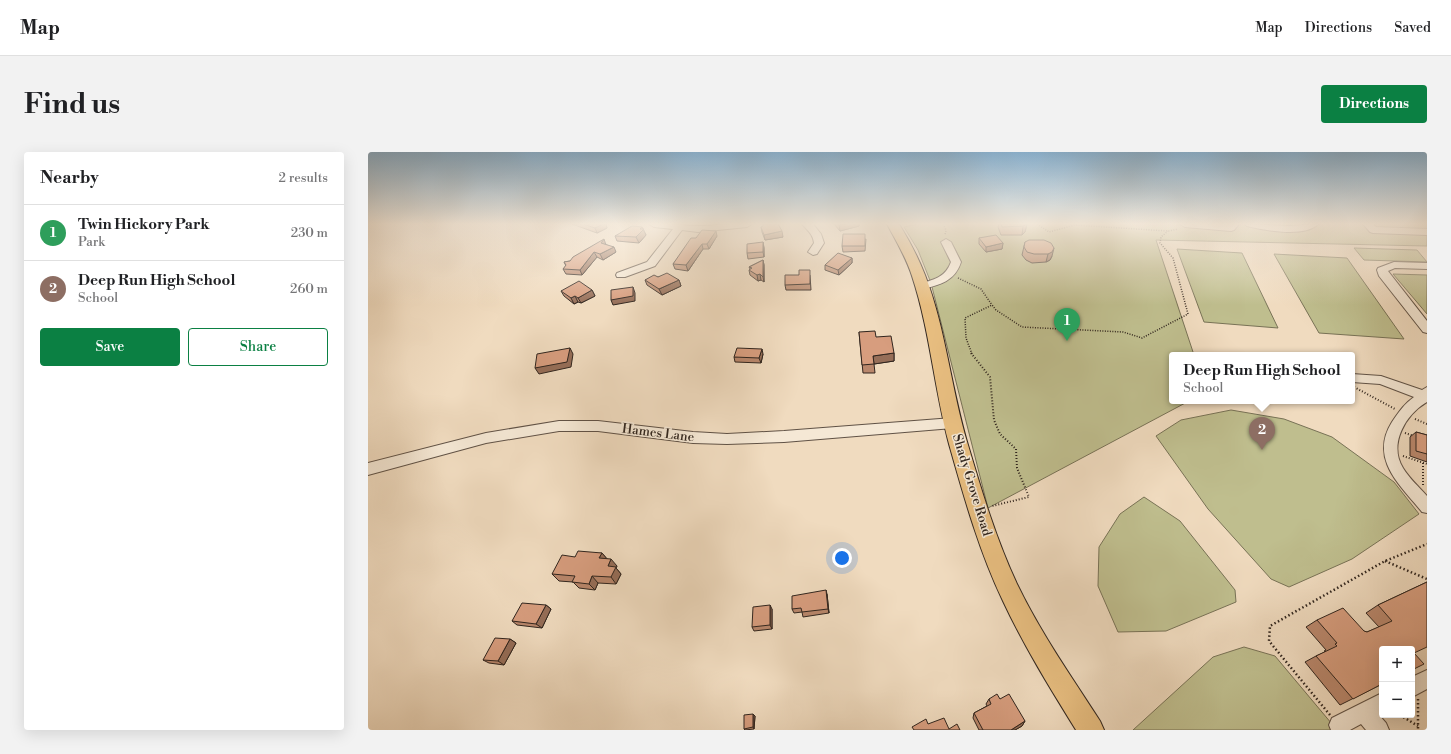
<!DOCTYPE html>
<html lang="en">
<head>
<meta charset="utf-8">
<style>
  :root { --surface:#fff; --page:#f2f2f2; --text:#202124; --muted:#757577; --line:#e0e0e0; --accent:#0b8043 }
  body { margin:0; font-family:"Libre Bodoni",serif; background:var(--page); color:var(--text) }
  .controls { position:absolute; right:12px; bottom:12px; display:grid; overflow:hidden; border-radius:4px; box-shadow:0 4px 16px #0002 }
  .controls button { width:36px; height:36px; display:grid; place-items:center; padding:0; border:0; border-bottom:1px solid var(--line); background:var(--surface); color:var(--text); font:20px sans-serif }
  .you { position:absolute; left:474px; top:406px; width:14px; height:14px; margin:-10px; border:3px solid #fff; border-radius:50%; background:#1a73e8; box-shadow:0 0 0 6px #1a73e833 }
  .badge { display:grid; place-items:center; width:26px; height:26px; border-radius:50%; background:var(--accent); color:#fff; font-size:13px; font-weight:700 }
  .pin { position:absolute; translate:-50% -33px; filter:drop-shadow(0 1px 2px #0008) }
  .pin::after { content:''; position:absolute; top:21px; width:14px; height:12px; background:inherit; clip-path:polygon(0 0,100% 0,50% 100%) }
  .popup { position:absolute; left:801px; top:200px; width:186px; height:52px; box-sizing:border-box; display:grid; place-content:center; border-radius:4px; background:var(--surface); filter:drop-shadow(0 1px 3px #0005); font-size:13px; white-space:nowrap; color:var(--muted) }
  .popup b { font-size:15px; color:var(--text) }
  .popup::after { content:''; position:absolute; left:50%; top:100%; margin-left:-8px; border:8px solid transparent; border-top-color:var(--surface) }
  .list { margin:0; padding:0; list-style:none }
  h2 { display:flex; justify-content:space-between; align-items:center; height:52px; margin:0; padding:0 16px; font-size:17px }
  h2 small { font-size:13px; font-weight:400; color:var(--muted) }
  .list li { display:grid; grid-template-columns:26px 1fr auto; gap:12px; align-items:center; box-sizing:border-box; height:56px; padding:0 16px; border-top:1px solid var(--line) }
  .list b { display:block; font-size:15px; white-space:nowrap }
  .list p { margin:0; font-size:13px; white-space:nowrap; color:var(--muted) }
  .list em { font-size:13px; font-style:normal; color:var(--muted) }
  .actions { display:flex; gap:8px; padding:12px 16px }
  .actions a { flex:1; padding:9px 0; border:1px solid var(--accent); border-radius:4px; text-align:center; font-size:14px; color:var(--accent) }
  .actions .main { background:var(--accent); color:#fff }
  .map { position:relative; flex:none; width:1059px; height:578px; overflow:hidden; border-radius:4px }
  header { display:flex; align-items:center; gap:24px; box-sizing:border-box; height:56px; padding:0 20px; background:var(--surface); border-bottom:1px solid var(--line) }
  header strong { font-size:19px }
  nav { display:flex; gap:22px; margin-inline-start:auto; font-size:14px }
  .intro { display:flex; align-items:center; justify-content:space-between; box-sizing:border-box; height:96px; padding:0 24px }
  h1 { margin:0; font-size:28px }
  .button { padding:10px 18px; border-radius:4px; background:var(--accent); color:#fff; font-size:14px; font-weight:700 }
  main { display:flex; gap:24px; padding:0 24px }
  aside { flex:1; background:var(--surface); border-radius:4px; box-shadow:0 4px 16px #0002 }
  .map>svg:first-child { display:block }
</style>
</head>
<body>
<header>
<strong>Map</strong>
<nav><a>Map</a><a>Directions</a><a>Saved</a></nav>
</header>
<div class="intro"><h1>Find us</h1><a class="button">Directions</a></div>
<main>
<aside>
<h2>Nearby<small>2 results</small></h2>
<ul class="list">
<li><span class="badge" style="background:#2e9e5b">1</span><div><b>Twin Hickory Park</b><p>Park</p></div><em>230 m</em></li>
<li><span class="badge" style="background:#8d6e63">2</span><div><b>Deep Run High School</b><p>School</p></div><em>260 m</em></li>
</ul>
<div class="actions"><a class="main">Save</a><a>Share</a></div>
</aside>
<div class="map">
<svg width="1059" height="578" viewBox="0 0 1059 578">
  <rect width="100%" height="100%" fill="#f0dbbf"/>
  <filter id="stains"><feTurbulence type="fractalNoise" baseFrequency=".005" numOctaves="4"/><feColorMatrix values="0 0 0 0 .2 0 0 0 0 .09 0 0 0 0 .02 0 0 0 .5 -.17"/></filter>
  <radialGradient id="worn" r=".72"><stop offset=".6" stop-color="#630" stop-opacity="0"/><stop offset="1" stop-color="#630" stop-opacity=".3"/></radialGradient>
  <path fill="#bfbe8e" stroke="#787256" d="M549,72H1059V94L788,88L826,203H804V249H821L620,356L563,131L550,98L536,75Z
    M986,96L1049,98L1059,110L996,108Z
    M809,97L874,101L910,176L836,170Z
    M906,102L979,106L1036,187L951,181Z
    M1025,122L1059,123V162Z
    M863,258L916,267L964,285L1026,330L1051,362L984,407L921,435L903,427L840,357L788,284L813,268Z
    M776,345L812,369L867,438L868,450L798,479L750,480L730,434L731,395L752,362Z
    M876,495L907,504L969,578H765L845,505Z"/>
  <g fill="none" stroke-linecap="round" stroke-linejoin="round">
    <g stroke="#605246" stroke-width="2">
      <path id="minor" d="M281,72C298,70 314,74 331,74C349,74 366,70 384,72L379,75L330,80L314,78L287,114L257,125H249L248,123L249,121L279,110L305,77L286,75Z
        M434,72H445L453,82L456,91L449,102L445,103L440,100L446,91C445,82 440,79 434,72Z
        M812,72H871L866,78L863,79L817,75Z
        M877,72L922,74L950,72C937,86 895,78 879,74Z
        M995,72H1005L1008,75L1059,77V83L1005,81L1002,80Z
        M578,87L583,90L593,110C587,129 572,133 554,137L550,136L549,134L550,132C565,128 577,126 583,110L573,90Z
        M1026,110L1059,111V117L1027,116L1020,119L1059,169V181L1055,180L1011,124L1009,118L1010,116Z
        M984,222L1013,224L1054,238L1059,235V250C1038,262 1020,292 1035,316C1041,326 1051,335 1059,344V361L1054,360C1032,333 1001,307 1024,270C1031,260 1036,252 1046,245L1012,232L984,230Z
        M585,266L590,267L592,271L590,275L585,276L416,290L359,292L325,291L230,279H191L118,291L0,323V311L118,281L191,269H230L325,280L359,282L416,279Z
        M1059,518V537L1044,545V525Z
        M1014,541V561L1011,563L1018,571L1021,578H998L993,572L982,578H963L961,573L964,566Z"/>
    </g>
    <g stroke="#30251e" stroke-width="2">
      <path id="major" d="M519,72H531C541,88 550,105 557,123C578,177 583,237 600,293C614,340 628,387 649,432C672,480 703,524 732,569L736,578H708C682,536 656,494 635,449C611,399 596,345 581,292C566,236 562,178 544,124C538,105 528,89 519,72Z"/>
    </g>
    <path stroke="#30251e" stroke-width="1.5" stroke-dasharray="1 1.5" stroke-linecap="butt" d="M575,72L578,78L577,83
      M669,72L681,80L707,73L800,79L810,77
      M590,126L613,137L624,153
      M604,202L598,186L597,166L624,153L628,158L654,175L755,180L774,186L820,162L805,106L792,91L793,85L800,79"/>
    <path stroke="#30251e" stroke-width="2" stroke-dasharray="1 2" stroke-linecap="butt" d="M603,201L622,225L626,268L632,282L648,297L649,316L661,345L624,354
      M986,235L1027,257
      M1047,267L1059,272
      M1037,281L1046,284
      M1035,304L1059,312
      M1055,311V333"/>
    <path stroke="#30251e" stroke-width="2.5" stroke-dasharray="1.5 2.5" stroke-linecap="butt" d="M1017,409L1059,427
      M1050,547V578
      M962,563L901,489L902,474L1017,409L1059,392
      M1032,563L1050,574"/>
    <use href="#minor" fill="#f5e8d5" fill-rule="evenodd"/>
    <use href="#major" fill="#e8be80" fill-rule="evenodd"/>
  </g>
  <path fill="#b9876c" stroke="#30251e" d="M204,72H238L239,76L229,81Z
    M466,72H491V74L472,79Z
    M631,72H659L657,80L654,83H633L630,75Z
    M274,75L278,83L271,91L249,89L247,84Z
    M393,75L415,85L397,88L394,80Z
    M349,84L341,97H335L320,119L307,117L305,112L328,86Z
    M611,86L635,91L634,97L618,100L611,92Z
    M498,87L497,99L475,100L474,94Z
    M395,90L396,96V105L380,107L379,101Z
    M657,90L684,104L682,108L678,110L664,111L658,108L654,103Z
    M238,92L248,100L235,108L229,105L214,123L198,122L195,117L198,114L196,110L202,109Z
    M484,106V111L471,123L457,118V113Z
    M395,108L396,113V130L393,128L390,129L382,123L381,118L382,117L381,115Z
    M431,123H442L443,138H418L417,133Z
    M290,125L311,128L313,134L294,143L279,133L277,128Z
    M224,138L227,144L213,151L210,150L206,152L196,144L193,139Z
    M491,180L526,201V209L506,212L507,221H495Z
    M395,202L393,211L367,210L366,205Z
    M1048,280L1059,283V310L1042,304V285Z
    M234,401L239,407L249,414L248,416L253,422L248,432L230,431L227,438L211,436L205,430L191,429L184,422L207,405Z
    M1059,430L1046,501L1014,532L972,553L937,510L948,504L957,500L956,499L958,498L938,475L949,468L999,480L1011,475L998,461L1010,453Z
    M459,442L461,461L435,465L434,460L426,461L424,457Z
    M178,453L183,457L174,476L149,473L144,469Z
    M404,457V477L386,479L384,475Z
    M142,487L148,491L136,513L121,511L115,508Z
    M621,547H632L657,569L654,574L647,578H611L605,566L606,561L619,554L618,552Z
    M387,564L386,577L377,578L376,577Z"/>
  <path fill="#966e58" stroke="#30251e" d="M235,72H238L239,76L229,81L227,76Z
    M479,72H491V74L472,79L471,73Z
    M659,72L657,80L654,83L655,74Z
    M274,75L278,83L271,91L268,85L272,77Z
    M348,79L349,84L341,97L339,92Z
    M414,79L415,85L397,88L396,83Z
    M236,87L238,93L233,91Z
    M395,90L396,96V105L395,100Z
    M635,91L634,97L618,100V95Z
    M334,92L335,97L320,119L318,113Z
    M246,95L248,100L235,108L232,102Z
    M686,96L684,104L682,108L678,110L680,102Z
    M226,100L229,105L214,123L212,118Z
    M484,106V111L471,123L470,118Z
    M395,108L396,113V130L395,125Z
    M392,122L393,128L390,129L389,123Z
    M311,128L313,134L294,143L291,137Z
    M265,135L267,141V149L245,153L243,148Z
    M224,138L227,144L213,151L210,146Z
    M207,144L210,150L206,152L203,146Z
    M202,196L205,202L203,215L171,222L167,216Z
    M394,197L395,202L393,211L391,206Z
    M526,201V209L506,212L505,204Z
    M234,401L240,408L231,406Z
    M243,407L249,414L248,416L253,422L248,432L243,425L240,414Z
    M224,424L230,431L227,438L221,432Z
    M458,438L459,442L461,461L460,457Z
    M178,453L183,457L174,476L168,472Z
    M402,453L404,457V477L402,473Z
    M142,487L148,491L136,513L130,509Z
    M385,562L387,564L386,577L385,575Z
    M657,569L654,574L647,578H643Z"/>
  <path fill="#d79d7e" stroke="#30251e" d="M215,72H235L227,76Z
    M395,72H410L414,79L396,83L393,75L395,74Z
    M470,72H479L471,73Z
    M633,72H659L655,74L634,75Z
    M264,74L274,75L272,77H276L268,85L247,84Z
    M334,78L348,79L339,92H334L318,113L305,112L323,86H328Z
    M475,82H497V94H474Z
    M628,83L635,91L618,95L611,86Z
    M236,87L233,91L246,95L232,102L226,100L212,118L195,117L198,113L196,110L202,109L205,105Z
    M661,88H676L683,91L686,96L684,100L680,102H666L659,100L656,95L657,90Z
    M395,90V100L379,101V92Z
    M470,101L484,106L470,118L457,113Z
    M395,108V125L392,122L389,123L381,118L384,116L381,115Z
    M431,118H442V132L417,133V123H431Z
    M299,121L311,128L291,137L277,128L286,123L290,125Z
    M211,129L224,138L210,146L207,144L203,146L193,139Z
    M265,135V144L243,148V138Z
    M507,179L508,185L523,184L526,201L505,204L506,212L494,213L491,180Z
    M202,196L199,210L167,216L169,202Z
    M369,196L394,197L391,206L366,205Z
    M1048,280L1059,283V302L1048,299Z
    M210,399L234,401L231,406L243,407L240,414L248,415L243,425L224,424L221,432L204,430L207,424L184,422L194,403L207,405Z
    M1059,430V495L1046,501L1056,512L1044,518V497H1014V532L985,547L948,504L969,494L967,492L969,491L949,468L975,456L996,479L999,480L1024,469L1010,453Z
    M458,438L460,457L434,460L433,456L424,457V444Z
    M154,451L178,453L168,472L144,469Z
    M402,453V473L384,475L385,455Z
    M127,486L142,487L130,509L115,508Z
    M629,542L632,547L641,542L657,569L643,578H615L606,561L623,552L621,547Z
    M385,562V575L376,577V563Z
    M576,566L581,577L589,572L592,578H546L544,575L558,567L560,572Z"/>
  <linearGradient id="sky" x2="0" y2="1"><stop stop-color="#8bb6d7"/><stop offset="0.47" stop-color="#f8efe2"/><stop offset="1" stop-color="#f8efe2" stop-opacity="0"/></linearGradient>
  <rect width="1059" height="153" fill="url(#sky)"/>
  <g text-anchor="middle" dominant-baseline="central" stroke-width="3" stroke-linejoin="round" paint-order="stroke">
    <g font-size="13" fill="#30251e" stroke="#f5e8d5">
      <text transform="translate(290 281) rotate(7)">Hames Lane</text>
      <text transform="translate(604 333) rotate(73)">Shady Grove Road</text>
    </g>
  </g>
  <rect width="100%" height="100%" filter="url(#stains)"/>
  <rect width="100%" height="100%" fill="url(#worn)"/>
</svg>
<div class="controls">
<button>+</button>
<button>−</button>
</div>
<div class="you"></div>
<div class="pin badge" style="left:699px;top:189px;background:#2e9e5b">1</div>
<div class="pin badge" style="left:894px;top:298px;background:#8d6e63">2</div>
<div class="popup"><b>Deep Run High School</b>School</div>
</div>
</main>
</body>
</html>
